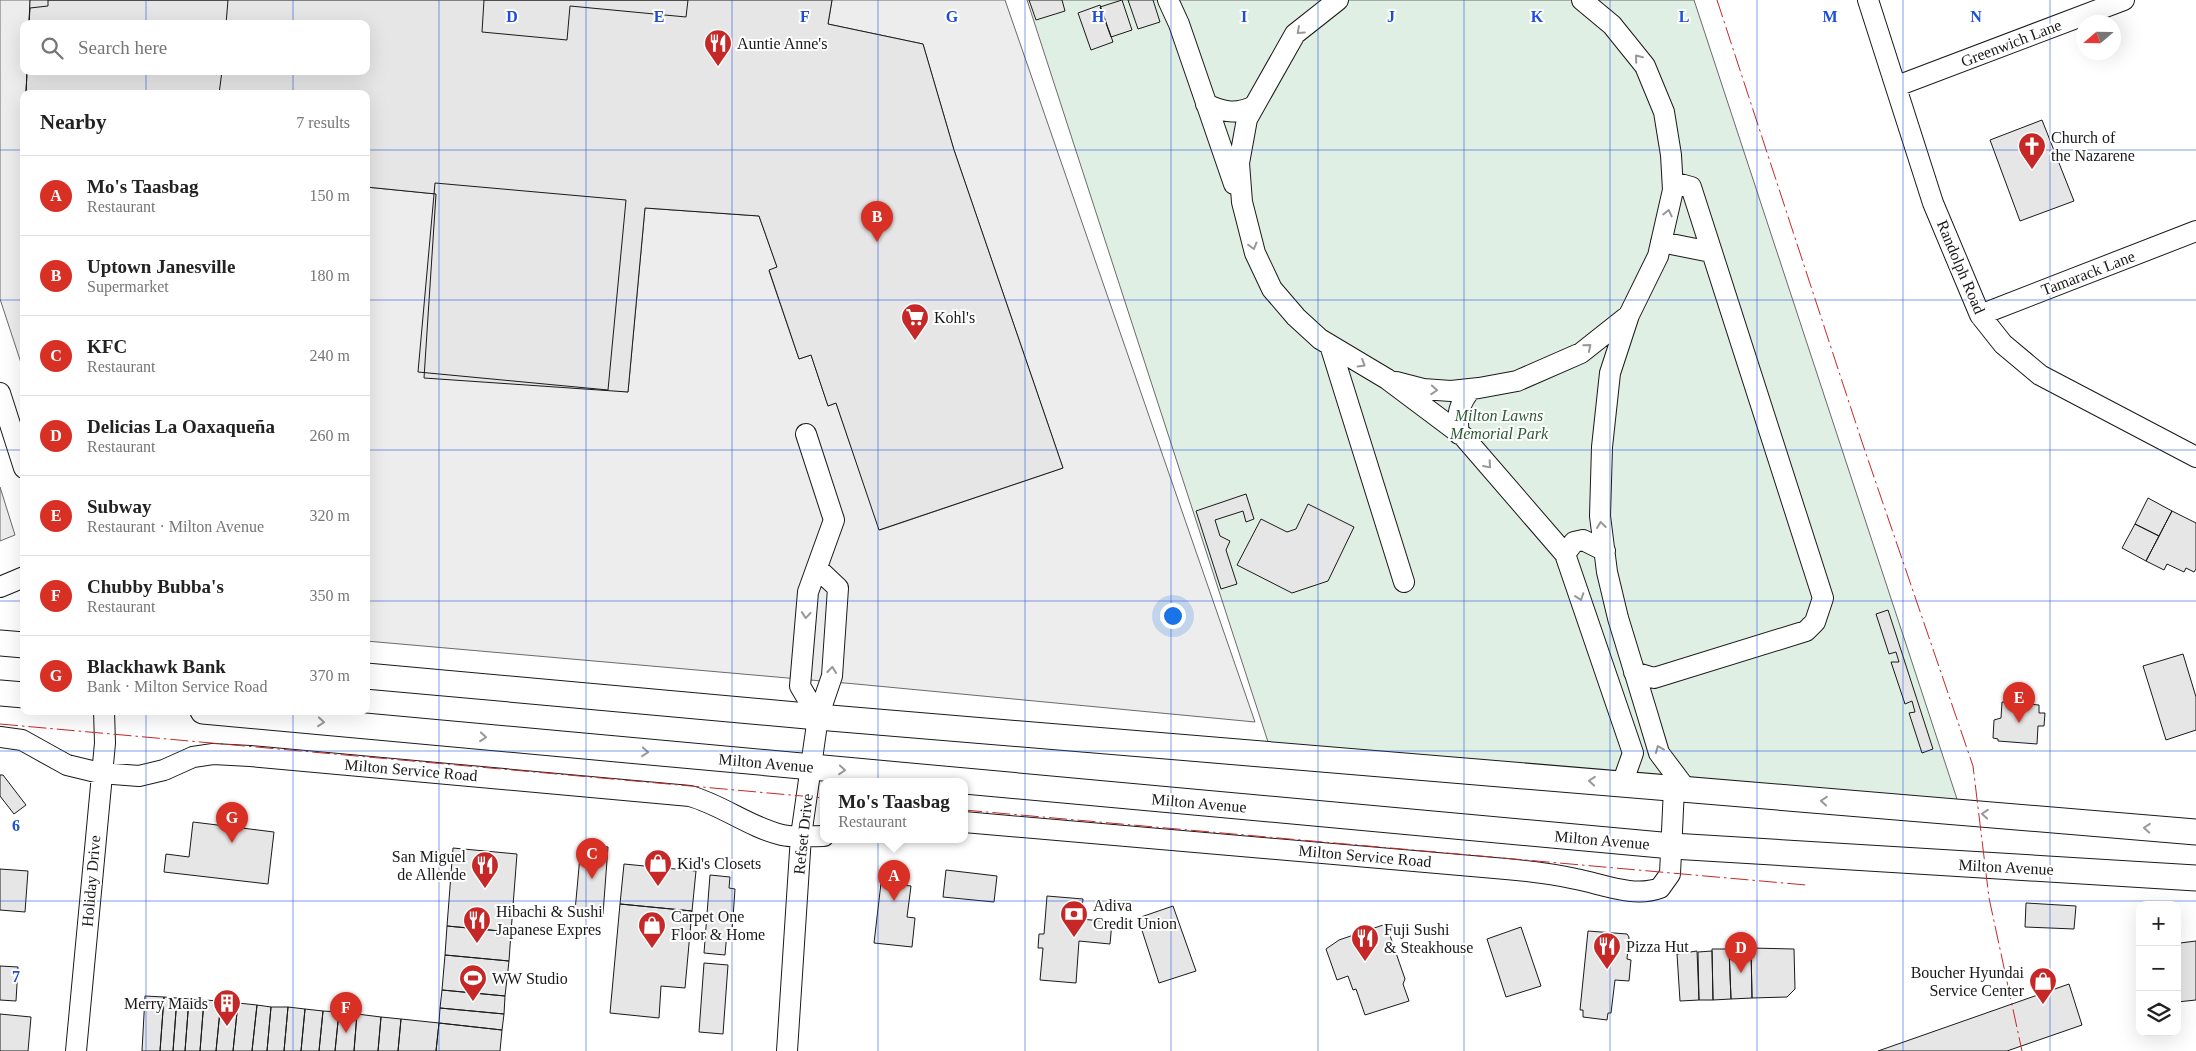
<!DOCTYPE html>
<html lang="en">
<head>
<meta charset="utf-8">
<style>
  :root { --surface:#fff; --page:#f6f6f6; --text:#222; --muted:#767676; --line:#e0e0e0; --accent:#d93025 }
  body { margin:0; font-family:Georgia,serif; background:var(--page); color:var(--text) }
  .controls { position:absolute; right:15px; bottom:15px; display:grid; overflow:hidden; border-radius:10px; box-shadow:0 5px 20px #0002 }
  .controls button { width:45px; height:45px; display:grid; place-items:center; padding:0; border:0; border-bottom:1px solid var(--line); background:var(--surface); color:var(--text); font:25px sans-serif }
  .compass { position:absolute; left:2076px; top:15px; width:45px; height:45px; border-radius:50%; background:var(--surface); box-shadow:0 5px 20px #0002; rotate:250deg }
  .you { position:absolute; left:1172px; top:615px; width:18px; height:18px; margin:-12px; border:4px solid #fff; border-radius:50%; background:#1a73e8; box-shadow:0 0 0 8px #1a73e833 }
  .badge { display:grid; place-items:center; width:32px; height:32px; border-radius:50%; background:var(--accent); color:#fff; font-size:16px; font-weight:700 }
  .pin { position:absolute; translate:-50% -41px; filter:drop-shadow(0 1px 2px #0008) }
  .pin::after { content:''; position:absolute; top:26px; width:18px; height:15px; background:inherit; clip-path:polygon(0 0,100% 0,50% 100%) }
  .popup { position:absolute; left:820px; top:778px; width:148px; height:65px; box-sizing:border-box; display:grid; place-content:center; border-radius:10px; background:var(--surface); filter:drop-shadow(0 1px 4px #0005); font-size:16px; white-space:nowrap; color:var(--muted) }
  .popup b { font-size:19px; color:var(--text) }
  .popup::after { content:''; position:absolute; left:50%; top:100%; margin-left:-10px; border:10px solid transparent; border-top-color:var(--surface) }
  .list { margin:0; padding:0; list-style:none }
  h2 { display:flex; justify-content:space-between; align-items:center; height:65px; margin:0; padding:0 20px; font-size:21px }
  h2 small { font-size:16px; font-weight:400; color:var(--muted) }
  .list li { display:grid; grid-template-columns:32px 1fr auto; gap:15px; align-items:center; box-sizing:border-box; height:80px; padding:0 20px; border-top:1px solid var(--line) }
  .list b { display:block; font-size:19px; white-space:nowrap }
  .list p { margin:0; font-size:16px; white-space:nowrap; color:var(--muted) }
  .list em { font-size:16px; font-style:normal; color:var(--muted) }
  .icon { flex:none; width:28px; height:28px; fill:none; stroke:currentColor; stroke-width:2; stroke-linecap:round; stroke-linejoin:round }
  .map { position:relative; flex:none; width:2196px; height:1051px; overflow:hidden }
  .search { position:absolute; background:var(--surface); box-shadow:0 5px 20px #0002; left:20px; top:20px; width:350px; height:55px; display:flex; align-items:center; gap:12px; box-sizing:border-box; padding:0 18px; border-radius:10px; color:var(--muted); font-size:19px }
  .panel { position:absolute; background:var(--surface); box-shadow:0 5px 20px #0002; left:20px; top:90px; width:350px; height:625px; border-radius:10px }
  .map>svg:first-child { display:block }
</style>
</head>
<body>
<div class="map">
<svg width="2196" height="1051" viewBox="0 0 2196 1051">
  <rect width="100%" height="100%" fill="#fff"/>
  <path fill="#e0efe3" stroke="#6a6a6a" d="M1027,0H1694L1958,802L1269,745Z"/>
  <path fill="#ededed" stroke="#6a6a6a" d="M0,0H30L29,24H24V71H27L26,94H24L22,173L24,179V372L0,299Z
    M832,0H1005L1255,722L856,684L366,641V187L436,194L608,390L628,392L645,208L759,216L777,267L769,271L799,359L811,355L828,406L836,403L880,530L1063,468L954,150L923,44L828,24Z
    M0,487L15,535L0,541Z"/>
  <path fill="#e6e6e6" stroke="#1a1a1a" d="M30,0H832L828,24L923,44L954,150L1063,468L879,530L836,403L828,406L811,355L799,359L769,270L777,267L759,216L645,208L628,392L424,378L436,194L366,187V94H26L27,71H366V24H29Z
    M48,0H228L226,24H29L30,8L48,6Z
    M484,0H688L686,17L570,6L567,40L482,32Z
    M1029,0H1062L1065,11L1036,20Z
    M1122,0L1132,30L1111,37L1100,7Z
    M1128,0H1153L1160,22L1138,29Z
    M1100,5L1113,42L1091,50L1078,13Z
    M27,71H222L219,94H26Z
    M253,91L291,94H253Z
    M2042,120L2074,201L2020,221L1990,140Z
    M24,134V179L22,173Z
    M435,183L626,200L608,390L418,372Z
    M1246,494L1254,519L1246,522L1243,511L1215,520L1220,536L1230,541L1226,550L1237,584L1221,589L1196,511Z
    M2148,498L2172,511L2159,536L2135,524Z
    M1308,504L1354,527L1328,581L1292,593L1237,565L1261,519L1287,532L1296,529Z
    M2172,511L2196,523V569L2194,572L2186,568L2184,572L2167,564L2164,570L2146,561Z
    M2135,524L2159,536L2146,561L2122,548Z
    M1888,610L1933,749L1922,753L1909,713L1915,712L1912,701L1905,704L1891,662H1899L1896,652L1889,654L1876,614Z
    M2183,654L2196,697V730L2166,740L2143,666Z
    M2002,702L2039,705V713H2045L2044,726H2038L2037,744L1998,741V739L1993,738L1994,720L2001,718Z
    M0,775H3L26,805L14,814L0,796Z
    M193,822L274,832L268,884L164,872L166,854L189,857Z
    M581,845L608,847L603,914L575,911Z
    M453,848L517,854L511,932L447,926Z
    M624,864L696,871L692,911L620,904Z
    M0,869L28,871L25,912L0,910Z
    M946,870L997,876L994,902L943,897Z
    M710,875L730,877L729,888L735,889L732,932H727L725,955L704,953Z
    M881,883L911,886L907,917L915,918L912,947L874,943Z
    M1047,896L1083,899L1081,919L1112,922L1110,944L1079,941L1076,983L1040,980L1043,948H1038L1039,934H1044Z
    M2026,903L2076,906L2074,929L2025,927Z
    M620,904L692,911L685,988L661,986L659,1018L610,1013Z
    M1173,906L1196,971L1159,983L1138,918Z
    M1386,924L1405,979L1403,984L1409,1001L1365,1015L1356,989L1353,990L1348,976L1337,980L1326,949L1339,940Z
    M447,926L511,932L509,961L445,955Z
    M1521,927L1541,986L1506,997L1487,939Z
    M1588,931L1627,934L1629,937L1627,959L1631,960L1629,981L1615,980L1611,1013H1608L1607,1020L1583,1017V1010H1580Z
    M2196,941V1000L2177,1002V950L2180,943Z
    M1751,948L1794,949L1795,989L1787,997L1752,998Z
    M1751,948L1752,998L1731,999L1729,949Z
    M1712,949H1729L1731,999L1713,1000Z
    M1697,951L1699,1000L1680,1001L1677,954Z
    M1712,951L1713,1000H1699L1698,952Z
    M445,955L509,961L505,996L442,990Z
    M704,963L728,965L723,1034L699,1032Z
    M0,966L18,967L16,1001L0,1000Z
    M2069,984L2082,1025L2007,1051H1878Z
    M442,990L505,996L504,1014L440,1008Z
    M145,996L164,997L160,1051H142Z
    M164,997L177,998L173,1051H160Z
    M177,998L189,999L185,1051H173Z
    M189,999L204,1000L200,1051H185Z
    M204,1000L221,1001L216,1051H200Z
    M221,1001L238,1003L233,1051H216Z
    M238,1003L257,1005L252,1051H233Z
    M257,1005L271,1007L267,1051H252Z
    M271,1007H288L284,1051H267Z
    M288,1007L305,1009L301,1051H284Z
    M440,1008L504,1014L502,1030L439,1023Z
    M305,1009L323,1011L319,1051H301Z
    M323,1011L339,1012L335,1051H319Z
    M339,1012L357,1014L354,1051H335Z
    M0,1014L31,1017L28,1051H0Z
    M357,1014L381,1017L378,1051H354Z
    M381,1017L401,1019L398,1051H378Z
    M401,1019L439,1023L436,1051H398Z
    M439,1023L502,1030L500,1051H436Z"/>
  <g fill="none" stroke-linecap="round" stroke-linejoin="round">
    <g stroke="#1a1a1a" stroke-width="22">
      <path id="minor" d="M1168,0L1179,24L1234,184
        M1338,0L1295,34L1247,119L1239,163L1242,202L1255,253L1272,289L1296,317L1320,339L1387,379L1463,436L1565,554L1633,753L1622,784
        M1868,0L1933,203L1980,315L2003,344L2040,375L2196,457
        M1897,86L2124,0
        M1206,104C1223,112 1236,115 1254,106
        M1661,242L1711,252
        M1629,315L1610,373L1602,447L1600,516L1607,572L1618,618L1647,713L1659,753L1686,789
        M1980,315L2196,231
        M1330,345L1404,582
        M1396,382L1423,389L1451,391L1479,388L1517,381L1581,353L1629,315L1658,256L1673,190L1671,155L1664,112L1645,66L1612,25L1582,0
        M0,393L24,468
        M806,434L834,520L808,592L800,686L818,717
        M1459,434C1456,415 1459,404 1471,389
        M1565,554L1574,542L1583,540L1605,551
        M0,587L24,577
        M1634,672L1654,678L1806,631L1815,622L1823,598L1691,187L1673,182
        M0,737L22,740L67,765L100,773L139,776L164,770L193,757L213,754L250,756L690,796C722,805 749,827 782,835C795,838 810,836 824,836
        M964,822L1506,869C1529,871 1553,874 1576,879C1602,884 1634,898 1660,888L1670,874L1674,788
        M76,1051L105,743L104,711
        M787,1051L801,836L818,717L832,676L838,588L818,569"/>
    </g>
    <g stroke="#1a1a1a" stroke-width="27">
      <path id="major" d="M0,643L24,645
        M366,676L818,717L2196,832
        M0,693L24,695
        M203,711L1672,846L2196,878"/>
    </g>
    <use href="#minor" stroke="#fff" stroke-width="20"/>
    <use href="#major" stroke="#fff" stroke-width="25"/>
    <path stroke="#c62828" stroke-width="1" stroke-dasharray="18 4 2.5 4" stroke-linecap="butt" d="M1717,0L1862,442L1973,766L1989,898L2022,1051
      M0,724L824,798
      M964,810L1806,885"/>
  </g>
  <defs><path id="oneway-chevron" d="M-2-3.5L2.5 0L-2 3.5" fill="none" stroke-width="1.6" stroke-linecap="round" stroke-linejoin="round" transform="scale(1.25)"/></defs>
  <g stroke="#989898">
    <use href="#oneway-chevron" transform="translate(1300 31) rotate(138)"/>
    <use href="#oneway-chevron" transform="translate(1638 58) rotate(-129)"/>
    <use href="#oneway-chevron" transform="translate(1668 213) rotate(-77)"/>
    <use href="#oneway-chevron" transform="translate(1253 246) rotate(75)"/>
    <use href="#oneway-chevron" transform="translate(1588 347) rotate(-40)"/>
    <use href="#oneway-chevron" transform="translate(1362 364) rotate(31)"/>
    <use href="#oneway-chevron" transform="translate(1434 390) rotate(4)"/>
    <use href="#oneway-chevron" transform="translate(1488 465) rotate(49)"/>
    <use href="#oneway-chevron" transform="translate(1601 525) rotate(-97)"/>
    <use href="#oneway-chevron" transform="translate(1580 597) rotate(71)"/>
    <use href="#oneway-chevron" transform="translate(806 615) rotate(95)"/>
    <use href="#oneway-chevron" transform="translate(832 670) rotate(-84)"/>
    <use href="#oneway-chevron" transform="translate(321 722) rotate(5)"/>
    <use href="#oneway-chevron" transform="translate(483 737) rotate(5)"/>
    <use href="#oneway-chevron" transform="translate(1659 749) rotate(-113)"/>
    <use href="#oneway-chevron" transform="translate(645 752) rotate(5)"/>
    <use href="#oneway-chevron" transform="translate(842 770) rotate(5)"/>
    <use href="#oneway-chevron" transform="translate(1592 781) rotate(-175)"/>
    <use href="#oneway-chevron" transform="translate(1824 801) rotate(-175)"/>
    <use href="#oneway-chevron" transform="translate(1985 814) rotate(-175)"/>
    <use href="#oneway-chevron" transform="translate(2147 828) rotate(-175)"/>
  </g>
  <path fill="none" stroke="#1d4ed8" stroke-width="1" stroke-opacity="0.55" d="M146,0V24M293,0V24M439,0V1051M586,0V1051M732,0V1051M878,0V1051M1025,0V1051M1171,0V1051M1318,0V1051M1464,0V1051M1610,0V1051M1757,0V1051M1903,0V1051M2050,0V1051M146,71V94M293,71V94M0,150H24M366,150H2196M0,300H24M366,300H2196M0,450H24M366,450H2196M0,601H24M366,601H2196M146,711V1051M293,711V1051M0,751H2196M0,901H2196"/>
  <defs>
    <g id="restaurant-pin" transform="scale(1.4375)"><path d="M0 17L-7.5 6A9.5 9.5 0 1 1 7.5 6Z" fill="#c62828" stroke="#fff"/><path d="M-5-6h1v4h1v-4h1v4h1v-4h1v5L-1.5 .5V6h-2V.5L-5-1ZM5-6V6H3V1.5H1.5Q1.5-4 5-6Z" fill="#fff"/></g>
    <g id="church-pin" transform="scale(1.4375)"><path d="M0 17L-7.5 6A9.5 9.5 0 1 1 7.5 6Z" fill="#c62828" stroke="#fff"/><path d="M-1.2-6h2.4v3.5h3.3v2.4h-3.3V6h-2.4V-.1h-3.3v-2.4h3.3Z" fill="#fff"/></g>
    <g id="supermarket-pin" transform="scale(1.4375)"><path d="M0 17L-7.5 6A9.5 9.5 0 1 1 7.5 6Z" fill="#c62828" stroke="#fff"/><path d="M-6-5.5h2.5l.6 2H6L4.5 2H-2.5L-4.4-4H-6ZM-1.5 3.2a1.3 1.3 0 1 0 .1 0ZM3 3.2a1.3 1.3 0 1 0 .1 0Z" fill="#fff"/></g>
    <g id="shop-pin" transform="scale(1.4375)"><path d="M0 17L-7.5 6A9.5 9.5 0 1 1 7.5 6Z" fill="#c62828" stroke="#fff"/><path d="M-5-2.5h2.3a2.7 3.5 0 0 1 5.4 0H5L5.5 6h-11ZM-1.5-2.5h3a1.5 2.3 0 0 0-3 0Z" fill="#fff"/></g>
    <g id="bank-pin" transform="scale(1.4375)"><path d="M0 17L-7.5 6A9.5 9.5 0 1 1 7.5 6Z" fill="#c62828" stroke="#fff"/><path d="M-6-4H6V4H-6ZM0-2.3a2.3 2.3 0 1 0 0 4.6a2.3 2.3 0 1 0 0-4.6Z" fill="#fff"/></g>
    <g id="stadium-pin" transform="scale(1.4375)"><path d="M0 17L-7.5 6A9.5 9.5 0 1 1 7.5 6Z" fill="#c62828" stroke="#fff"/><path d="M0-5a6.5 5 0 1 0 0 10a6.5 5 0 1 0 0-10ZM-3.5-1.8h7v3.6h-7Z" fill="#fff"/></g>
    <g id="building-pin" transform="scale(1.4375)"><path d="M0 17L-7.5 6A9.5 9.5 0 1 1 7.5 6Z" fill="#c62828" stroke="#fff"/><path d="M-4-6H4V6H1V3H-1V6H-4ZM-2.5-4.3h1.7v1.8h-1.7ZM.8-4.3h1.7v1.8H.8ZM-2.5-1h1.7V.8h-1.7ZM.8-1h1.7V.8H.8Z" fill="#fff"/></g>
  </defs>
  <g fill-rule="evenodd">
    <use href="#restaurant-pin" x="718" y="43"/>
    <use href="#church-pin" x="2032" y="146"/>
    <use href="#supermarket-pin" x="915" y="317"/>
    <use href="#shop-pin" x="658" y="863"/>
    <use href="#restaurant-pin" x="485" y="865"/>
    <use href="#bank-pin" x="1074" y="914"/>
    <use href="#restaurant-pin" x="477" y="920"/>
    <use href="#shop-pin" x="652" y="925"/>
    <use href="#restaurant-pin" x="1365" y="938"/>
    <use href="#restaurant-pin" x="1607" y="946"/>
    <use href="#stadium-pin" x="473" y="978"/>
    <use href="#shop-pin" x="2043" y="981"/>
    <use href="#building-pin" x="227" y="1003"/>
  </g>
  <g text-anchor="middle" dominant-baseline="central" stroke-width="4" stroke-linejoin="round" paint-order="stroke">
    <g font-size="16" fill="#1a1a1a" stroke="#fff" text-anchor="start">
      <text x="737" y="43">Auntie Anne's</text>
      <text x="2051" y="137">Church of<tspan x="2051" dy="18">the Nazarene</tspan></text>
      <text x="934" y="317">Kohl's</text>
      <text x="466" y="856" text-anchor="end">San Miguel<tspan x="466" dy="18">de Allende</tspan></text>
      <text x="677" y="863">Kid's Closets</text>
      <text x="1093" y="905">Adiva<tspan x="1093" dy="18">Credit Union</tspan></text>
      <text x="496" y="911">Hibachi &amp; Sushi<tspan x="496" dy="18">Japanese Expres</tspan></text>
      <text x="671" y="916">Carpet One<tspan x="671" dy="18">Floor &amp; Home</tspan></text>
      <text x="1384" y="929">Fuji Sushi<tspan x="1384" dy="18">&amp; Steakhouse</tspan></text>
      <text x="1626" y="946">Pizza Hut</text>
      <text x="2024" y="972" text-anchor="end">Boucher Hyundai<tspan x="2024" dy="18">Service Center</tspan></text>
      <text x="492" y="978">WW Studio</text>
      <text x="208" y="1003" text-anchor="end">Merry Maids</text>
    </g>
    <g font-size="16" fill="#1a1a1a" stroke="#fff">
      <text transform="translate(2011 43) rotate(-21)">Greenwich Lane</text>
      <text transform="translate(1961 267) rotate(67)">Randolph Road</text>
      <text transform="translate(2088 273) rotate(-21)">Tamarack Lane</text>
      <text transform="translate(766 763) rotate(5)">Milton Avenue</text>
      <text transform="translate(411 770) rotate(5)">Milton Service Road</text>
      <text transform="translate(1199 803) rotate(5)">Milton Avenue</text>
      <text transform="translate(803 834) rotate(-84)">Refset Drive</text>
      <text transform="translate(1602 840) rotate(5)">Milton Avenue</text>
      <text transform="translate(1365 856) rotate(5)">Milton Service Road</text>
      <text transform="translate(2006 867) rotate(3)">Milton Avenue</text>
      <text transform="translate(91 881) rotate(-85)">Holiday Drive</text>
    </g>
    <g font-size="16" font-style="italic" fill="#2b5a34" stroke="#fff">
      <text x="1499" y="415">Milton Lawns<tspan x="1499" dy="18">Memorial Park</tspan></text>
    </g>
  </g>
  <g font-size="16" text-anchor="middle" font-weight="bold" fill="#1d4ed8" stroke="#fff" stroke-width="4" stroke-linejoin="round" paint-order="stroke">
    <text x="512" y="22">D</text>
    <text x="659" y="22">E</text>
    <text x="805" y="22">F</text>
    <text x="952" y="22">G</text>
    <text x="1098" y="22">H</text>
    <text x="1244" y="22">I</text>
    <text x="1391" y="22">J</text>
    <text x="1537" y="22">K</text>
    <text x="1684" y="22">L</text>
    <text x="1830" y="22">M</text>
    <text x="1976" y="22">N</text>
    <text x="16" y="831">6</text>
    <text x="16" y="982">7</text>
  </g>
</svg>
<div class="controls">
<button>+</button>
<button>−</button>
<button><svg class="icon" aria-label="layers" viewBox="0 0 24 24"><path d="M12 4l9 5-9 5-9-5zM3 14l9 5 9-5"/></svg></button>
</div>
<svg class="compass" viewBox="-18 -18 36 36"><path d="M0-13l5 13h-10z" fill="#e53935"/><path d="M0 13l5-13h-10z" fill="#767676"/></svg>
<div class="you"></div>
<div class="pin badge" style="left:894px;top:901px">A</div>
<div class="popup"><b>Mo's Taasbag</b>Restaurant</div>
<div class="pin badge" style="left:877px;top:242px">B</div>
<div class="pin badge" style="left:592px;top:879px">C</div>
<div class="pin badge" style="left:1741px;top:973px">D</div>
<div class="pin badge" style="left:2019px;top:723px">E</div>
<div class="pin badge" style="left:346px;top:1033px">F</div>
<div class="pin badge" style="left:232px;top:843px">G</div>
<div class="search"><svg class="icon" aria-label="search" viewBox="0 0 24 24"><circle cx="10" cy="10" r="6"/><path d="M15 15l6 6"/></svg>Search here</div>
<section class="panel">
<h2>Nearby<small>7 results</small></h2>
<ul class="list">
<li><span class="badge">A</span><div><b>Mo's Taasbag</b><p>Restaurant</p></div><em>150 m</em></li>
<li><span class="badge">B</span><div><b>Uptown Janesville</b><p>Supermarket</p></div><em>180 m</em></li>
<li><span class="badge">C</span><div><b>KFC</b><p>Restaurant</p></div><em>240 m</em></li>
<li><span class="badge">D</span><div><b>Delicias La Oaxaqueña</b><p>Restaurant</p></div><em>260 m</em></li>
<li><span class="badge">E</span><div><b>Subway</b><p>Restaurant · Milton Avenue</p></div><em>320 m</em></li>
<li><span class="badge">F</span><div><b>Chubby Bubba's</b><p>Restaurant</p></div><em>350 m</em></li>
<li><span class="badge">G</span><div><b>Blackhawk Bank</b><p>Bank · Milton Service Road</p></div><em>370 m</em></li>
</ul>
</section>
</div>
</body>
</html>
